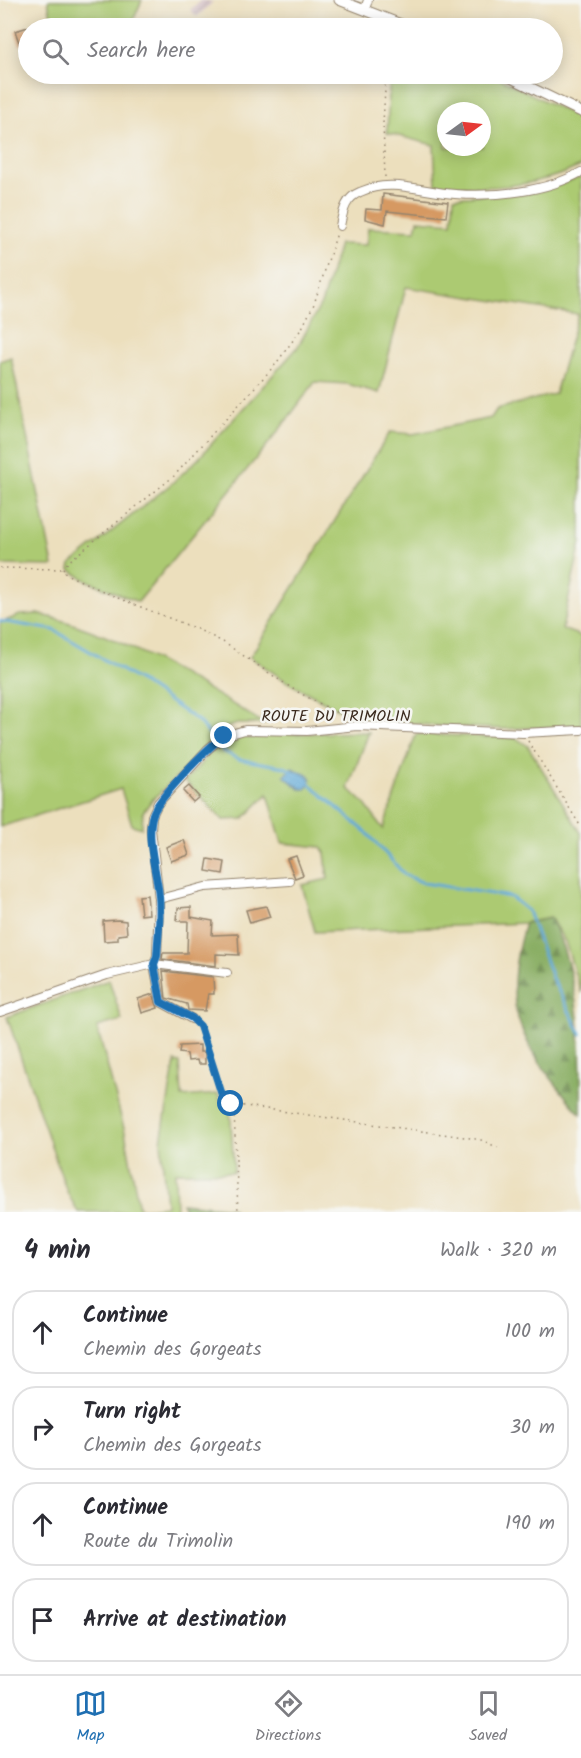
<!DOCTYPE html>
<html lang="en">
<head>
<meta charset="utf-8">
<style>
  :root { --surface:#fff; --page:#f2f2f3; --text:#2b2b33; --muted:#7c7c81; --line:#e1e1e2; --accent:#1f6fb2 }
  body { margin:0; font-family:Kalam,sans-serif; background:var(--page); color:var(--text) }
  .compass { position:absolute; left:437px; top:102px; width:54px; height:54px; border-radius:50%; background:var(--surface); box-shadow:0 3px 15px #0003; rotate:75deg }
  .stop { position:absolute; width:18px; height:18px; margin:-14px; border:4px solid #1f6fb2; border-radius:50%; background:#fff }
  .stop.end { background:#1f6fb2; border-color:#fff; box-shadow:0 2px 6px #0008 }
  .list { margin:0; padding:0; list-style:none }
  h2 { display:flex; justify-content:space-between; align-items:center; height:78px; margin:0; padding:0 24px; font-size:26px }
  h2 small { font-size:20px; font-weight:400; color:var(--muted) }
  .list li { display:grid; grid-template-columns:39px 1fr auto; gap:18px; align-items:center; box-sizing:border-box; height:84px; margin:0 12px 12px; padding:0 12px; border:2px solid var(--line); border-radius:24px }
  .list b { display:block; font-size:22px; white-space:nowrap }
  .list p { margin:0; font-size:20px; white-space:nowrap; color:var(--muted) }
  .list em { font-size:20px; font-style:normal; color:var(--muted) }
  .icon { flex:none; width:33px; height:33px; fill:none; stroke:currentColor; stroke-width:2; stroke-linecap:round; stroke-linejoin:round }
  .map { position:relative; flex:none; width:581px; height:1212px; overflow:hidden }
  .search { position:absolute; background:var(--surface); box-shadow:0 3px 15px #0003; left:18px; right:18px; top:18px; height:66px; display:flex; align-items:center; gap:15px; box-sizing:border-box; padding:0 21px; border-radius:33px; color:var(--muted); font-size:22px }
  .sheet { height:462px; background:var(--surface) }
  nav { display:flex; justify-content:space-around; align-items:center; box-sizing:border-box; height:84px; border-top:2px solid var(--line); background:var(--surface); font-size:16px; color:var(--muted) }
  nav a { display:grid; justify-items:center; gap:3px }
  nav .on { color:var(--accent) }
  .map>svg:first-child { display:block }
</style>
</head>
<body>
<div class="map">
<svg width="581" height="1212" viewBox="0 0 581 1212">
  <defs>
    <pattern id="industrial-furrows" width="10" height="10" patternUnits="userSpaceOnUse" patternTransform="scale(1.5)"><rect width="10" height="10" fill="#d2bec3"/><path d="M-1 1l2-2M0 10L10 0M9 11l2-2" fill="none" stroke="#b5a3a7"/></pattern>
    <pattern id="forest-firs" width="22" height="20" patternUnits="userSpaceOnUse" patternTransform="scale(1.5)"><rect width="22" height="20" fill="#89ae64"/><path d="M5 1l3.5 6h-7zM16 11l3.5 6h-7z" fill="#718e52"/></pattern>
    <pattern id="water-waves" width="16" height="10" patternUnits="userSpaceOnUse" patternTransform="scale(1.5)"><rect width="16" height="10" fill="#60a9d7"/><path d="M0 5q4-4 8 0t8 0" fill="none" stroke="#508aae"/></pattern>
  </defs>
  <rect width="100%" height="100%" fill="#f6f6f2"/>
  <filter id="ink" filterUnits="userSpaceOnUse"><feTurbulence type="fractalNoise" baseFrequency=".0167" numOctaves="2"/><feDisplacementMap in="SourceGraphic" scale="12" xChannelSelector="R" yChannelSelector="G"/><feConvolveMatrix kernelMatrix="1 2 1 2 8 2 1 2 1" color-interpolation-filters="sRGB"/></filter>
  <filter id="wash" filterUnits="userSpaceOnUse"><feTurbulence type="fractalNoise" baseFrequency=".008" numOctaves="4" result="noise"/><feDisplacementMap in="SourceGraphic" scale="24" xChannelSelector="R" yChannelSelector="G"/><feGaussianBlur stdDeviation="1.35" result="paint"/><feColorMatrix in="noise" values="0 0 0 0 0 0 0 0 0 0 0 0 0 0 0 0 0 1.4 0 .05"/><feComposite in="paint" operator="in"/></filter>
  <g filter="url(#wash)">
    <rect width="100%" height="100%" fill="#ecdfbd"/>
    <path fill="url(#industrial-furrows)" d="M201,0L213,2L197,17L190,10Z"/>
    <path fill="#acca72" stroke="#747a48" stroke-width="1.5" fill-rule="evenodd" d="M48,0H142L130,28H53Z
      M390,74H491L581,119V166C535,188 486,190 436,185L434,145L387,133ZM446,111H482V147H446Z
      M581,177V542L562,629L581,636V726L503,729L440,726L355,718L289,683L250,657L390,432L413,434L491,418L497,409L555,394L578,314L406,287L379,393L347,384L315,382L277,433L138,602L84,579L70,570L71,564L171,484L198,459L297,348L322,302L339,244L366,245L368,228L416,230L418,220L452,223L454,197L543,190Z
      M11,357L53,566L0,565V361Z
      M38,614C122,634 193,680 265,724H237L219,730L186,768L152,800L143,812L142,828L132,825L121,789L0,827V623L20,615Z
      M369,732L348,788L364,803L383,829L416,734L516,738L528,746L581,833V993L565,941L550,918L525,923L315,932L302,885L328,879L325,853L321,847L282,843L268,794L243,819L223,820L185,781L216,747L237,735Z
      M109,980L122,1020L97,1027L125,1132L139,1209L166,1206L161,1141L175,1062L180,1063L182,1097L218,1094L221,1104L230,1107L234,1172H175L176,1212H78L67,1192L7,1017Z"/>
    <path fill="url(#forest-firs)" stroke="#626c41" stroke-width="1.5" d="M551,918C581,981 581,1042 581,1114C571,1105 563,1093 554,1082C510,1027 505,990 525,923Z
      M182,1203L233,1208V1212H186Z"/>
    <path fill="url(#water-waves)" stroke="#4e6a7a" stroke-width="1.5" d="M292,768L309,775L311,780L306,789H300L284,776Z"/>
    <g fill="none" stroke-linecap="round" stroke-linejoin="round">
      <path stroke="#60a9d7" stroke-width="3" d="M0,621L54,630L138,680L198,721L223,751L238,759L285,767L292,771
        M307,782L367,833L405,875L424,883L511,897L528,911L552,978L581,1034"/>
    </g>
    <g id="blocks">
      <path fill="#d69962" d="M28,27V43L20,45L15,31Z
        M383,194L448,202L446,217L387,211L385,224L365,219L366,209L382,210Z
        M189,786L199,797L193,802L183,791Z
        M184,840L189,855L171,861L166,847Z
        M296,856L303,875L295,878L287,859Z
        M208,859L225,862L223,874L206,871Z
        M147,895L149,914L141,915L139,896Z
        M266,906L270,917L250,923L246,910Z
        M191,907V917L213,921L212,935L238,934L239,955L216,954V966L162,959L163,953H187L188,921H177L178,908Z
        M118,920L126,921L127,934L118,935V940L104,941L103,921Z
        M163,971L213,977L214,994H208L205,1011L188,1010L187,1004L166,998Z
        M153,994L158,1008L142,1013L138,999Z
        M200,1045V1052H205V1064H198L197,1060L188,1061L187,1054L179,1053L180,1046Z"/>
    </g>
  </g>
  <g filter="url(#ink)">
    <use href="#blocks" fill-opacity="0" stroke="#94846e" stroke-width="1.5"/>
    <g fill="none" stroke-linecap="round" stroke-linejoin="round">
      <g stroke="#94846e" stroke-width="10">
        <path id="minor" d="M365,9L368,0
          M340,226C343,212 345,198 360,192C391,178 423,192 455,194C494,197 546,192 581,172
          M159,899L205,887L290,881
          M0,1012L107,975L154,964L157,956L159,899L151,829L152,816L158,803L208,749L224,736L245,730L307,731L357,726L523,733L581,730
          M192,1019L161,1002L154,964L227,973"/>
      </g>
      <g stroke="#94846e" stroke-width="11">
        <path id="tertiary" d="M339,0L411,28
          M503,74L581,112"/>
      </g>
      <path stroke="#94846e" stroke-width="1.5" stroke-dasharray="1.5 4.5" stroke-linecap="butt" d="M385,177L383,123L386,74
        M0,568L63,569L66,574L118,598L197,629L223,642L296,691L347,718
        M63,569L68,562L174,476L275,365L302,328L314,304L337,233
        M528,741L581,827
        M198,1024L207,1042L222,1095L234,1109L238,1212
        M231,1104L464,1137L481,1140L499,1148"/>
      <use href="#minor" stroke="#fff" stroke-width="8"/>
      <use href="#tertiary" stroke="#fff" stroke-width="9"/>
    </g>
  </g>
  <g fill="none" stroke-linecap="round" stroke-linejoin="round" filter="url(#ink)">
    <path stroke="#1f6fb2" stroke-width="8" d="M224,736C208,747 159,797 153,814C145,838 157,872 159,896C161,916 158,937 157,956L154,964L161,1002L192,1018L200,1026L222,1095L231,1104"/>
  </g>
  <g text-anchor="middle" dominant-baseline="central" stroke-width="5" stroke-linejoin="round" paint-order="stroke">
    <g font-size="16" fill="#3b2a1e" stroke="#f6f6f2">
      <text x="336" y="716">ROUTE DU TRIMOLIN</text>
    </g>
  </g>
</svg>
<svg class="compass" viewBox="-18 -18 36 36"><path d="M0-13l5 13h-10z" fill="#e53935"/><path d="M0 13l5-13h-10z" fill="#7c7c81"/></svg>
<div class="stop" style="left:231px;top:1104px"></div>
<div class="stop end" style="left:224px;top:736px"></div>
<div class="search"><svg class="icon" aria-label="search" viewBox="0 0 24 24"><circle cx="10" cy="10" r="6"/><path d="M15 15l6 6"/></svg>Search here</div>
</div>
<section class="sheet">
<h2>4 min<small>Walk · 320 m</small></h2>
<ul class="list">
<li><svg class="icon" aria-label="ahead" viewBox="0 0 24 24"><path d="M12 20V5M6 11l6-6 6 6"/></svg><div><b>Continue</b><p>Chemin des Gorgeats</p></div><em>100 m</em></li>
<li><svg class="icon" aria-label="right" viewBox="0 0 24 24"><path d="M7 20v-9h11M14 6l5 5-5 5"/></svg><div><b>Turn right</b><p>Chemin des Gorgeats</p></div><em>30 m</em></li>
<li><svg class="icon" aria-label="ahead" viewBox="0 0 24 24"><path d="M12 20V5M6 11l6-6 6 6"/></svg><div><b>Continue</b><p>Route du Trimolin</p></div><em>190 m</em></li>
<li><svg class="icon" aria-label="arrive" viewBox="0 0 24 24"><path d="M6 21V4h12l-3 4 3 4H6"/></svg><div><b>Arrive at destination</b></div></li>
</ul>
</section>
<nav>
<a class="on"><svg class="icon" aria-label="map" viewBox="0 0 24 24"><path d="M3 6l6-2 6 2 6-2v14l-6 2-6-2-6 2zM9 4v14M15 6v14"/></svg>Map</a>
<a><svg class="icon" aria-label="directions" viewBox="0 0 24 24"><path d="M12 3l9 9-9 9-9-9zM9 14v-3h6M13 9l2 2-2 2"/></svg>Directions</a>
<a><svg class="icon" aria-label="saved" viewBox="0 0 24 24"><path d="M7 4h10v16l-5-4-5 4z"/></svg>Saved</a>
</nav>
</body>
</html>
